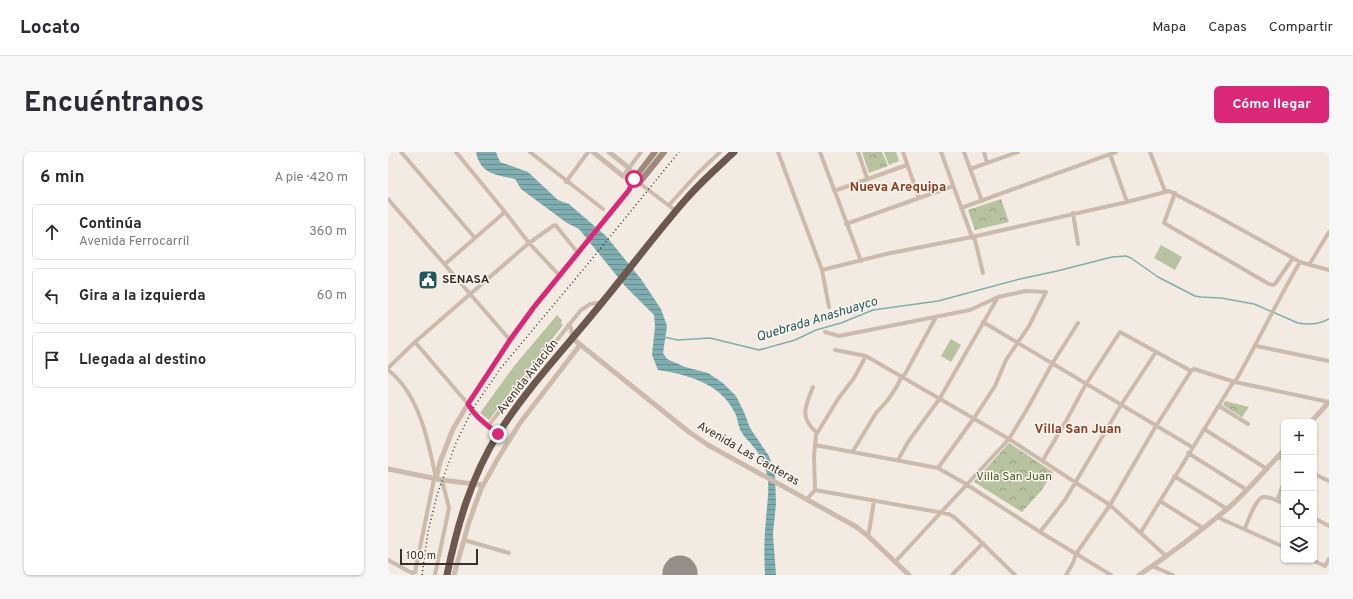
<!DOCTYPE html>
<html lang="es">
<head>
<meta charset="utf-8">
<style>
  :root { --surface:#fff; --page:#f7f7f7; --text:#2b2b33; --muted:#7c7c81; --line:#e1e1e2; --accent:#db2777 }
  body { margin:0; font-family:Overpass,sans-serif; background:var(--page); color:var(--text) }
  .controls { position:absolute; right:12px; bottom:12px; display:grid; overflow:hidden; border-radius:6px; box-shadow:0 1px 3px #0004 }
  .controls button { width:36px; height:36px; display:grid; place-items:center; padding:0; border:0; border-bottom:1px solid var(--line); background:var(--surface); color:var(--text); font:20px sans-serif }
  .scale { position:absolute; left:12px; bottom:10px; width:78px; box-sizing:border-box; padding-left:4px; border:2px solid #3a302b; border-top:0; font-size:11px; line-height:14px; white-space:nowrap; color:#3a302b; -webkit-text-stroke:3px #fbf5ee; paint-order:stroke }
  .stop { position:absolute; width:12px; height:12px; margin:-9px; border:3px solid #db2777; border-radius:50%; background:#fff }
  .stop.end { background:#db2777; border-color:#fff; box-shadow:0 1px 4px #0008 }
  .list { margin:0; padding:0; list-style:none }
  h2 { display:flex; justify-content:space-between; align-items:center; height:52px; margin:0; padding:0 16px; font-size:17px }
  h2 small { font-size:13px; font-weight:400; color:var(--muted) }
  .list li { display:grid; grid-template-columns:26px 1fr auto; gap:12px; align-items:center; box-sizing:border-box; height:56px; margin:0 8px 8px; padding:0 8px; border:1px solid var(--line); border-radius:6px }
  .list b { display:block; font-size:15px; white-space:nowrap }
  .list p { margin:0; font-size:13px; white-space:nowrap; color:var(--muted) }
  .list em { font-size:13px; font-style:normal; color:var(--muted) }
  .icon { flex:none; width:22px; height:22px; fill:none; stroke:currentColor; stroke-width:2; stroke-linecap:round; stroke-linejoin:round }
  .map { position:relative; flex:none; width:941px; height:423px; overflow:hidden; border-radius:6px }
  header { display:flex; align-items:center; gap:24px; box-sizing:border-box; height:56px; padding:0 20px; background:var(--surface); border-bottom:1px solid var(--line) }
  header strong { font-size:19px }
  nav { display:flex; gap:22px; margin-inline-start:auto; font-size:14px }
  .intro { display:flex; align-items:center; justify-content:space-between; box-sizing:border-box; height:96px; padding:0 24px }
  h1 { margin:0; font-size:28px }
  .button { padding:10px 18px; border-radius:6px; background:var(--accent); color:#fff; font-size:14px; font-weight:700 }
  main { display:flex; gap:24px; padding:0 24px }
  aside { flex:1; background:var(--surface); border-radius:6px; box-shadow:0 1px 3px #0004 }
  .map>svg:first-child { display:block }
</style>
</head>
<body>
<header>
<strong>Locato</strong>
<nav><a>Mapa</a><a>Capas</a><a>Compartir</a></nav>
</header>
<div class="intro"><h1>Encuéntranos</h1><a class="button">Cómo llegar</a></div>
<main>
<aside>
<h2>6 min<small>A pie · 420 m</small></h2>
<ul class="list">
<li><svg class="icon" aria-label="ahead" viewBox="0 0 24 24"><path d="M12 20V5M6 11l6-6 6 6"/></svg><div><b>Continúa</b><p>Avenida Ferrocarril</p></div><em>360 m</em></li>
<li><svg class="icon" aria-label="left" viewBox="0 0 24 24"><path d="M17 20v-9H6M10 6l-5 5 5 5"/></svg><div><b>Gira a la izquierda</b></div><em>60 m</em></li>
<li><svg class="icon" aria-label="arrive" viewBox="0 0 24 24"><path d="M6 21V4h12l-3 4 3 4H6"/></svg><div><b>Llegada al destino</b></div></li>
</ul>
</aside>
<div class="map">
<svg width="941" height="423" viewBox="0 0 941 423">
  <defs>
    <pattern id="park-crowns" width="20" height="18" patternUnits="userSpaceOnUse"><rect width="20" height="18" fill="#b7c3a0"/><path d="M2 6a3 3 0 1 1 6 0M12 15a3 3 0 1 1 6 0" fill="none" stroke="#969f83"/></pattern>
    <pattern id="water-rules" width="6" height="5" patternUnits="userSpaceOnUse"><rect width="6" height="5" fill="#7faeb1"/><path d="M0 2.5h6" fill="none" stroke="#698e90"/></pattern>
  </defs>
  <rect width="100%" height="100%" fill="#f3ebe1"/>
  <path fill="#b7c3a0" d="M496,0H508L511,9L501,13Z
    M773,93L794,105L787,118L766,106Z
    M169,163L174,168L173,171L175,173L101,268L92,261L127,213Z
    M563,187L573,193L563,210L553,204Z"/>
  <path fill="url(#park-crowns)" d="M474,0H494L500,14L481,21Z
    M613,47L621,70L587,78L580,58Z
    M837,249L861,255L854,265L835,253Z
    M621,291L665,320L653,339L634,360L586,330Z"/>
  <path fill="url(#water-rules)" d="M88,0H108L112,10L140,20L170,48L181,52L218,84L253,127L273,157L279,174L275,201L279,207L297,215L320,221L335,231L348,244L356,260L362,276L381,304L387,323L388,352L385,382L388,423H377C376,405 376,386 378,368C379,348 384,329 375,311C373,305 368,297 364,293C361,289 356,285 354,281C350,275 350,267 347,261C332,231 301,223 270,218L264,203L267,175L266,163L237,134L191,77L179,71L133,37L127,27C108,23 92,22 88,0Z"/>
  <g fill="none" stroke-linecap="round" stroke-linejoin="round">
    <path stroke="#7faeb1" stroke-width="1.5" d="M275,185L290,188L322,186L371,198L407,188L428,178L453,171L485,158L550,149L632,127L669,119L724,105L738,104L743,106L770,125L807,144L813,145L833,146L866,152L910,171C920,173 932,172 941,167"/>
    <path stroke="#968e86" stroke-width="35" d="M292,423V421"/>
    <path stroke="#ccbbac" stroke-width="4" d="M13,0L87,86
      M68,0L117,60L141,91L172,124
      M142,0L215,57
      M390,0L434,118L441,155
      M432,0L473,109
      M470,0L479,26
      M515,0L531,46
      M553,0L584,85L587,88L595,121
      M576,0L594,49
      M596,0L599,11
      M762,0L777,39
      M722,2L739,50
      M582,17L630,0
      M235,24L253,0
      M178,30L200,0
      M250,30L288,59
      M446,39L519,13
      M787,41L776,71L881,132L885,133L887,132L905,106
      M0,47L122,188
      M281,53L310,21L332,0
      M573,56L728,0
      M685,61L690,92
      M458,72L565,34
      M57,112L117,60
      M921,113L941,80
      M434,118L498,102L584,85L739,50L781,39L827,63L912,110L941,118
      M595,170L804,295
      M180,173L183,176L184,186
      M437,180L451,184L582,158L610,145L638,139L658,140L641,174L618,208L607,234L586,266L550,316
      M27,190L80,252C87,265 99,273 110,282
      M868,194L941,209
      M447,198L478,204L621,287L722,353L778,404
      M0,216L27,190L141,91L165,74L167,73L169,75L190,101
      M0,218C31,241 41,291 48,327
      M425,235C417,255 411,265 429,281
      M831,254L860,272
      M100,274L193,158L202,152L215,150
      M816,277L879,317
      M427,293L550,316L578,332L652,380L723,423
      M465,299L488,261L499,249L508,236L514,224L517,222L548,165
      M800,301L859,338
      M890,305L896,308
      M510,308L520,290L552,246L610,145
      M655,308L678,269L698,232L732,180L803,219L806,217L847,230L941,250
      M926,322L941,329
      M786,324L839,357
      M427,338L561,362L566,365L590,387L627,423
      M419,347L427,338L426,304L428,283L450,247L466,226L478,204
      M772,349L815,376
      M889,349L896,330
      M829,365L896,395
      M926,366L941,374
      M857,376C860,369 868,346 875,345C882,344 890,349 896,352
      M652,380L677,348L733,253L768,200
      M753,380L844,232L847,230C870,190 889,149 912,110
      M480,384L482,374L486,348
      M76,388L121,401
      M0,408L24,421L27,420L46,327
      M924,408L937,414L941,407
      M507,410L621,287L638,259L664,212L690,171
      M764,414L785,423
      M47,423L61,356L54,328
      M564,423L595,391
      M678,423L685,411L688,402L722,353L768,274L803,219"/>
    <path stroke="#ccbbac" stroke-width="5" d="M205,0L235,24L246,27
      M221,0L241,16L246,27
      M184,186L301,280L320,293L467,374L480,384L521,423
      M923,270L941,250
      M0,317L54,328L95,333
      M48,327L52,310L65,277L80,252L122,188L146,155L241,38L246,27
      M66,423L81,370L93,337L109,308L132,271L192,193
      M751,423C781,403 810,381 838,358C859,340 877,318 896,298"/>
    <path stroke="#a08a7d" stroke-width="6" d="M246,27L267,0
      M251,31L276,0"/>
    <path stroke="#6c584f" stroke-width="7" d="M59,423C69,374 83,325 110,282C141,233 181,192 217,147C244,114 270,79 299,46C313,30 330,15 346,0"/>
    <path stroke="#3a302b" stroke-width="1.5" stroke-dasharray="1 3" stroke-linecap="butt" d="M34,423L40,380L49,343L68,291L84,258L112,217L199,113L291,0"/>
  </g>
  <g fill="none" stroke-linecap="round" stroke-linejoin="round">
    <path stroke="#db2777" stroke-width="5" d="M110,282C99,273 87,265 80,252L122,188L146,155L241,38L246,27"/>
  </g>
  <defs>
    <g id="civic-square" transform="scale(1)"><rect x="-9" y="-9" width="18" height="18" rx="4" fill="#20585c" stroke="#fbf5ee"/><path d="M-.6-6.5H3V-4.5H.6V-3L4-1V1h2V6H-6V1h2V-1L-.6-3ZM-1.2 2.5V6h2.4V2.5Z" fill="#fff"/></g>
  </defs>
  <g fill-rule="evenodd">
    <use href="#civic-square" x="40" y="128"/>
  </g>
  <g text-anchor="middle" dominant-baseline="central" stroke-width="3" stroke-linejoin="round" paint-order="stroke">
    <g font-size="12" font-weight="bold" fill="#3a302b" stroke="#fbf5ee" text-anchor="start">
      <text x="54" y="128">SENASA</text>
    </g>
    <g font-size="12" fill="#3a302b" stroke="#fbf5ee">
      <text transform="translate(140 225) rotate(-52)">Avenida Aviación</text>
      <text transform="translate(360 302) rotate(30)">Avenida Las Canteras</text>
    </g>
    <g font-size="12" fill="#49592e" stroke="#fbf5ee">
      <text x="626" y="325">Villa San Juan</text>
    </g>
    <g font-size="13" font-weight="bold" fill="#8a3d24" stroke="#fbf5ee">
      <text x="510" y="36">Nueva Arequipa</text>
      <text x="690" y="278">Villa San Juan</text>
    </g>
    <g font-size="13" font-style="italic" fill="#20585c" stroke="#fbf5ee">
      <text transform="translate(429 168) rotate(-17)">Quebrada Anashuayco</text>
    </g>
  </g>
</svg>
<div class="controls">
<button>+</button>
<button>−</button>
<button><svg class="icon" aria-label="locate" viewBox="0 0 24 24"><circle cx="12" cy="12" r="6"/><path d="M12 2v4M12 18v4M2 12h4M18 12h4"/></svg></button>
<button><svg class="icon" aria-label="layers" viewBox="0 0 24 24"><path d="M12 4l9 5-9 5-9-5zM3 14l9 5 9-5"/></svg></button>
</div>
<div class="scale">100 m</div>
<div class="stop" style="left:246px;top:27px"></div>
<div class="stop end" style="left:110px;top:282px"></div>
</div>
</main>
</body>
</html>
